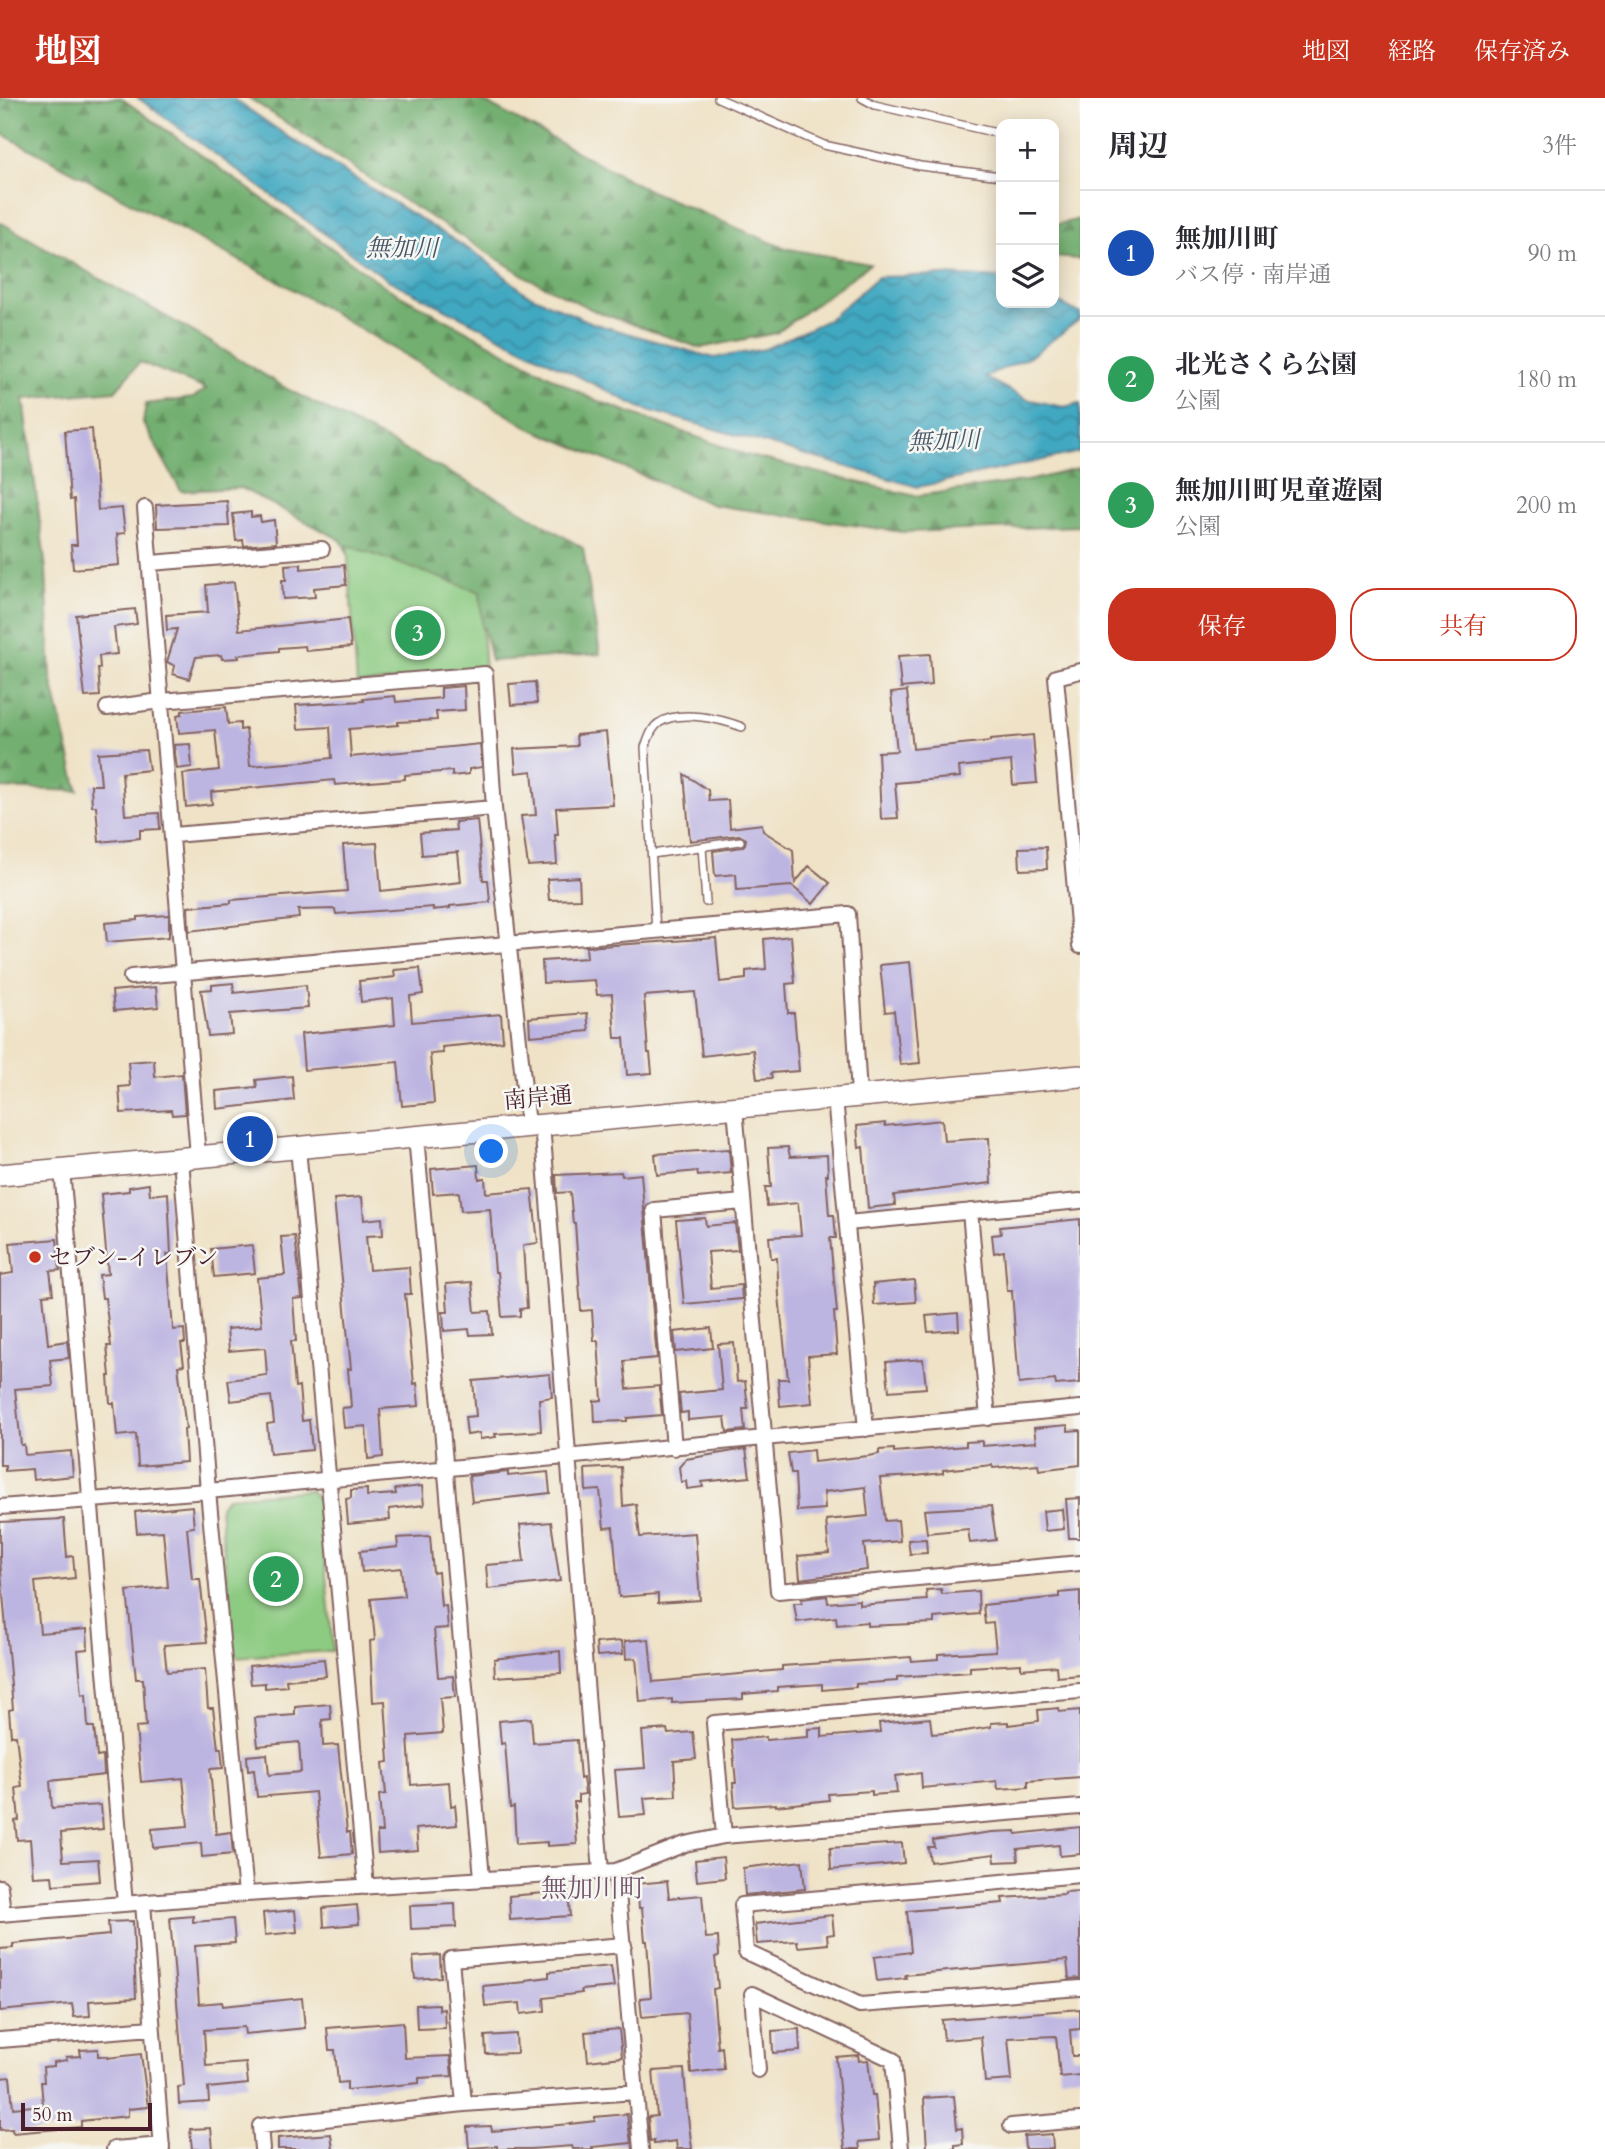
<!DOCTYPE html>
<html lang="ja">
<head>
<meta charset="utf-8">
<style>
  :root { --surface:#fff; --page:#f2f2f3; --text:#2b2b33; --muted:#7c7c81; --line:#e1e1e2; --accent:#c8321e }
  body { margin:0; font-family:Cardo,"Noto Serif JP",serif; background:var(--page); color:var(--text) }
  .controls { position:absolute; right:21px; top:21px; display:grid; overflow:hidden; border-radius:14px; box-shadow:0 4px 18px #0003 }
  .controls button { width:63px; height:63px; display:grid; place-items:center; padding:0; border:0; border-bottom:2px solid var(--line); background:var(--surface); color:var(--text); font:35px sans-serif }
  .scale { position:absolute; left:21px; bottom:18px; width:131px; box-sizing:border-box; padding-left:7px; border:4px solid #4a1f2b; border-top:0; font-size:19px; line-height:24px; white-space:nowrap; color:#4a1f2b; -webkit-text-stroke:5px #f6f6f2; paint-order:stroke }
  .you { position:absolute; left:492px; top:1054px; width:24px; height:24px; margin:-18px; border:5px solid #fff; border-radius:50%; background:#1a73e8; box-shadow:0 0 0 10px #1a73e833 }
  .badge { display:grid; place-items:center; width:46px; height:46px; border-radius:50%; background:var(--accent); color:#fff; font-size:23px; font-weight:700 }
  .pin { position:absolute; translate:-50% -50%; border:4px solid #fff; box-shadow:0 2px 7px #0006 }
  .list { margin:0; padding:0; list-style:none }
  h2 { display:flex; justify-content:space-between; align-items:center; height:91px; margin:0; padding:0 28px; font-size:30px }
  h2 small { font-size:23px; font-weight:400; color:var(--muted) }
  .list li { display:grid; grid-template-columns:46px 1fr auto; gap:21px; align-items:center; box-sizing:border-box; height:126px; padding:0 28px; border-top:2px solid var(--line) }
  .list b { display:block; font-size:26px; white-space:nowrap }
  .list p { margin:0; font-size:23px; white-space:nowrap; color:var(--muted) }
  .list em { font-size:23px; font-style:normal; color:var(--muted) }
  .actions { display:flex; gap:14px; padding:21px 28px }
  .actions a { flex:1; padding:16px 0; border:2px solid var(--accent); border-radius:28px; text-align:center; font-size:24px; color:var(--accent) }
  .actions .main { background:var(--accent); color:#fff }
  .icon { flex:none; width:38px; height:38px; fill:none; stroke:currentColor; stroke-width:2; stroke-linecap:round; stroke-linejoin:round }
  .map { position:relative; flex:none; width:1080px; height:2051px; overflow:hidden }
  header { display:flex; align-items:center; gap:42px; box-sizing:border-box; height:98px; padding:0 35px; background:var(--accent); color:#fff }
  header strong { font-size:33px }
  nav { display:flex; gap:38px; margin-inline-start:auto; font-size:24px }
  main { display:flex }
  aside { flex:1; background:var(--surface) }
  .map>svg:first-child { display:block }
</style>
</head>
<body>
<header>
<strong>地図</strong>
<nav><a>地図</a><a>経路</a><a>保存済み</a></nav>
</header>
<main>
<div class="map">
<svg width="1080" height="2051" viewBox="0 0 1080 2051">
  <defs>
    <pattern id="forest-firs" width="22" height="20" patternUnits="userSpaceOnUse" patternTransform="scale(1.75)"><rect width="22" height="20" fill="#72af70"/><path d="M5 1l3.5 6h-7zM16 11l3.5 6h-7z" fill="#608e5c"/></pattern>
    <pattern id="water-waves" width="16" height="10" patternUnits="userSpaceOnUse" patternTransform="scale(1.75)"><rect width="16" height="10" fill="#41a8c1"/><path d="M0 5q4-4 8 0t8 0" fill="none" stroke="#38889d"/></pattern>
  </defs>
  <rect width="100%" height="100%" fill="#f6f6f2"/>
  <filter id="ink" filterUnits="userSpaceOnUse"><feTurbulence type="fractalNoise" baseFrequency=".0143" numOctaves="2"/><feDisplacementMap in="SourceGraphic" scale="14" xChannelSelector="R" yChannelSelector="G"/><feConvolveMatrix kernelMatrix="1 2 1 2 8 2 1 2 1" color-interpolation-filters="sRGB"/></filter>
  <filter id="wash" filterUnits="userSpaceOnUse"><feTurbulence type="fractalNoise" baseFrequency=".00686" numOctaves="4" result="noise"/><feDisplacementMap in="SourceGraphic" scale="28" xChannelSelector="R" yChannelSelector="G"/><feGaussianBlur stdDeviation="1.57" result="paint"/><feColorMatrix in="noise" values="0 0 0 0 0 0 0 0 0 0 0 0 0 0 0 0 0 1.4 0 .05"/><feComposite in="paint" operator="in"/></filter>
  <g filter="url(#wash)">
    <rect width="100%" height="100%" fill="#efe2c6"/>
    <path fill="url(#forest-firs)" stroke="#5e674e" stroke-width="2" d="M0,0H121L389,191L590,300L746,357L915,398L1032,382L1080,370V428L902,434L713,407L532,331L280,184L0,35Z
      M249,0H477L648,92L784,150L870,166L776,235L700,250L595,213L528,180L381,88Z
      M1080,121V161L1054,159V127Z
      M0,124L204,240L289,292L510,406L583,450L600,556L491,563L484,530H445L363,486L341,442L241,390L181,393L143,325L146,306L193,300L206,291L140,264L115,293L24,301L46,471L51,579L78,693L0,690Z"/>
    <path fill="#8dcb82" stroke="#6c7556" stroke-width="2" d="M347,447L480,494L485,576L357,586Z
      M310,1392L319,1402L333,1553L233,1559L220,1408L228,1399Z"/>
    <path fill="url(#water-waves)" stroke="#466476" stroke-width="2" d="M138,0H232L286,37L483,160L525,195L592,225L714,260L765,251L828,222L878,179L943,177L1001,180V205H1054V202L1080,215V221L1030,259L984,279L1026,301L1064,309L1080,305V354L918,389L641,310L388,182Z"/>
    <g id="blocks">
      <path fill="#bdb5e1" d="M92,331L98,412L122,410L125,435L117,436L119,467L73,471L71,447H77L74,401L70,402L65,333Z
        M227,403L229,428L157,430L156,407Z
        M251,414V419L260,418L261,424L274,422L276,445L244,448L243,442L236,443L233,416Z
        M301,466V471L344,467L346,487L314,490L315,499L283,501L282,482H286L285,467Z
        M234,484L239,532L348,521L351,549L306,553L305,548L279,550V553L238,557L239,560L222,561L221,557L196,559L189,581L173,576L175,568L167,564L177,531L167,532L166,517L208,514L206,487Z
        M135,511L137,526L114,529L117,556L99,558L100,570H98L100,598L85,599L76,517Z
        M930,556L932,587L901,590L898,558Z
        M535,584L537,605L511,607L509,586Z
        M464,588L465,612L436,614L437,622L398,624V627L349,631L351,659L480,646L482,669L469,671V676L452,678V673L405,677V681L335,687L334,682L211,694L212,706L186,709L183,676L219,672L215,632L179,635L177,617L182,616V613L226,609L228,626L240,625V632L246,631L250,668L301,664L332,660L330,629L298,631L296,607L364,603L363,601L395,598L396,604L441,600V590Z
        M907,593L913,651L991,643V641L1033,637L1037,685L1013,687L1011,663L959,669L960,679L895,685L898,720L881,721L878,654L897,653L891,595Z
        M606,634L613,707L556,710L558,737H555L557,766L528,768L521,718L536,717L532,673L516,675L514,651L577,648L576,637Z
        M190,646L192,669L177,671L174,647Z
        M146,652L149,672L122,675L125,717L159,715L160,731L140,732V740L99,744L96,708H92L91,687H101L98,655Z
        M684,676L708,692L709,703L728,702L730,730L762,726L763,733L793,752L795,785L809,768L830,785L813,806L792,788L737,792L736,776L715,778L713,753L742,749L745,746L746,741L739,737L690,743Z
        M477,722L483,782H488L490,804L450,808V810L433,812V809L336,816L335,811L298,812L299,820L189,833L188,809L231,805V802L347,793L343,747L377,745L381,793L461,784L458,754L422,757L420,735L456,732L455,724Z
        M1046,749L1047,771L1020,772L1019,750Z
        M579,779L580,801L549,802L547,781Z
        M169,817V839L107,844L105,825L138,822V819Z
        M791,838L795,885L786,886L788,915H794L799,973L771,975L772,980L757,981L753,952L702,958L695,894L644,898L648,955H650L652,975L627,977L624,940H615L612,896L597,897L595,882L543,885L542,863L587,860L586,849L716,840L720,884L746,881V873L766,871L764,841Z
        M910,864L920,965L900,967L894,913L885,914L880,867Z
        M420,870L423,896L410,898L412,924L501,916L503,943L442,949L443,955L430,956L434,1005L402,1008L398,964L304,972L301,936L395,927L393,900L361,904L359,883L395,879L394,872Z
        M233,885L234,895L306,887L308,910L230,916L232,936L208,938L201,892L212,891V887Z
        M156,889L158,909L114,913L112,893Z
        M587,915L589,933L530,938L529,920Z
        M154,962L155,979L182,976L185,1016L172,1017L171,1012L121,1015L119,989L130,988L128,964Z
        M292,978L294,1002L217,1011L216,993L257,989L256,982Z
        M942,1022L944,1043L989,1040L991,1085L894,1097L895,1107L868,1110L863,1049L859,1050L857,1028L885,1025V1028Z
        M788,1049L790,1059L827,1057L828,1077H826L829,1117H834L836,1140H830L837,1214H834L837,1256L808,1258L812,1305L780,1308L778,1281H788L779,1198L777,1160H771L769,1139L801,1137L798,1105L767,1108L765,1089H771L768,1050Z
        M729,1051L731,1075L698,1078L697,1073L657,1077L655,1056Z
        M478,1067L479,1081L485,1080L486,1095L532,1091L538,1145L523,1147L527,1210L520,1211V1218L502,1219L498,1174H495L490,1111L461,1113L459,1094L433,1096L431,1071Z
        M621,1074L622,1078L641,1076L657,1260L624,1263L627,1291L659,1288L662,1317L627,1320V1323L595,1324L594,1303L602,1302L598,1243H594L592,1212L581,1213L575,1125H573L570,1094L557,1095L556,1077Z
        M149,1086L150,1097L168,1095L171,1156H167L173,1232L184,1231L185,1245H181L184,1267L178,1268L186,1331H184L186,1364L138,1368L136,1336L117,1338L114,1305H110L108,1278H110L107,1248H111L105,1200H102L99,1177L108,1176L101,1096L129,1093V1089Z
        M362,1099L364,1122L382,1120L383,1137L366,1138L369,1172L409,1169L411,1196H405L414,1286L417,1285L419,1308L380,1311L383,1359L368,1361L366,1328L344,1330L342,1310L351,1309L348,1271H351L334,1101Z
        M705,1120L706,1128L735,1125L738,1152L708,1154L711,1190L741,1187L742,1201L684,1206L676,1122Z
        M1080,1121V1285L1056,1287L1055,1282L1019,1286L1012,1193H1007L1004,1153L994,1155L992,1137L1001,1136L1000,1129Z
        M295,1138L302,1200L293,1201L296,1243H291L295,1289L299,1288L302,1323L309,1322L312,1352L270,1356L267,1326L274,1325L271,1298L231,1303L228,1282L267,1277L265,1250L229,1253L227,1231L262,1228L257,1180L285,1177L281,1139Z
        M57,1141L60,1172L50,1173L53,1196L43,1197L48,1246L67,1243L69,1260L50,1262L53,1288L15,1291L21,1347H24L25,1357L71,1353L73,1378L33,1382L32,1371L5,1373V1367H0V1177L13,1175L10,1145Z
        M252,1147L255,1175L214,1179L211,1151Z
        M914,1182L916,1204L874,1207L873,1186Z
        M472,1184L475,1214L490,1213L492,1236L470,1237L469,1231L444,1233L443,1214H448L446,1186Z
        M958,1215L959,1232L928,1234L926,1218Z
        M711,1230L713,1250L676,1254L674,1234Z
        M734,1245L737,1284L745,1283L748,1311H743L745,1332L727,1334L725,1319L688,1322V1314L681,1315L679,1296L722,1292L718,1246Z
        M923,1261L926,1290L889,1293L886,1264Z
        M550,1276L552,1299L539,1301L541,1333L495,1336L496,1339L480,1341V1335L467,1337L465,1319L476,1318L473,1283Z
        M1068,1327V1333L1080,1332V1367L1039,1372L1038,1366L993,1370L992,1367L943,1372V1375L915,1378L880,1380L885,1423L898,1422L900,1443L864,1446L867,1472L800,1481L798,1458L829,1455L826,1422L868,1418L865,1389L824,1394L825,1411L797,1413L795,1375H791L788,1355L813,1352L814,1364L868,1358L879,1356V1352L894,1351V1354L966,1348V1344L982,1343V1348L1036,1344L1034,1330Z
        M746,1351L750,1379L702,1384L703,1389L687,1391L686,1383L681,1384L679,1369L686,1361Z
        M621,1369L623,1408L636,1406L640,1439L695,1435L700,1502L658,1505V1496L619,1499L613,1429L604,1430L600,1392L586,1393L585,1371Z
        M508,1374V1378L548,1374L550,1395L472,1404L469,1378Z
        M422,1388L424,1407L389,1411L390,1422L348,1426L346,1401L351,1400V1392L367,1391V1398L396,1396L395,1391Z
        M1080,1400V1440H1069L1066,1401Z
        M192,1408L194,1429L187,1430L192,1481H200L207,1544L164,1547L167,1574L205,1571L208,1610H213L218,1650H221L223,1670L210,1671L216,1736L231,1734L233,1756L202,1759L201,1745L153,1750L152,1731L188,1728L183,1680L141,1684L136,1629L146,1628L143,1581H136L127,1493L168,1489L163,1433L137,1435L135,1414Z
        M991,1408L996,1442L970,1445L968,1431L927,1435L924,1412Z
        M1062,1411L1064,1431L1045,1433L1043,1413Z
        M64,1421L67,1459L73,1458L75,1480L35,1484L40,1535L87,1531L88,1551L78,1552L82,1597L86,1596L88,1629H94L97,1659L103,1658L104,1677L50,1683L52,1710L101,1707L103,1731L61,1735L63,1763L98,1761L100,1783L53,1787L52,1778L33,1779L30,1741L17,1742L15,1723L19,1722L16,1690L22,1689L16,1637L11,1638L9,1612L13,1611L0,1462V1424Z
        M551,1424L560,1483L488,1491L486,1467L524,1464L520,1427Z
        M430,1438L433,1475L438,1474L441,1508L446,1507L448,1530L434,1531L438,1579L453,1578L455,1599L440,1600L443,1635L408,1638L411,1687L449,1684L451,1708L455,1707L457,1727L416,1731L418,1752L378,1755L377,1734H382L379,1697L386,1696L383,1665L389,1664L385,1603L373,1604L370,1543L375,1542L371,1501L404,1498L401,1470L362,1474L360,1453L398,1449L397,1440Z
        M926,1441L927,1455L910,1456L908,1442Z
        M941,1491L942,1496L978,1493L979,1516L934,1520V1525L867,1528V1524L837,1527L836,1519L797,1524L794,1505H802L801,1501L827,1498L828,1505L859,1502V1507L927,1502L926,1492Z
        M1080,1493V1577L1057,1579L1056,1568L1021,1571V1566L970,1569V1574L897,1579V1583L856,1586V1589L822,1592V1586L777,1589V1593L743,1596V1601L672,1605V1601L640,1604L636,1560L626,1561L625,1543L649,1541L653,1584L782,1572V1568L911,1559L912,1563L938,1561V1556L996,1553L993,1525L985,1526L983,1507L1059,1499V1495Z
        M622,1543L623,1556L597,1558L596,1545Z
        M560,1553L561,1575L495,1579L494,1561Z
        M324,1561L326,1578L286,1582L287,1588L265,1590V1585L251,1586L249,1568Z
        M330,1606L331,1621L322,1622L323,1648L338,1647L347,1734H350L352,1756L321,1759L315,1694L257,1699L254,1672L248,1673L247,1658L267,1656L269,1677L301,1674L299,1644L258,1648L255,1620L295,1617V1609Z
        M1059,1610V1614L1080,1612V1679L1028,1683V1689L998,1691L997,1683L922,1690L921,1675L895,1678L897,1695L872,1697V1693L828,1696L829,1702L776,1708V1706L735,1709L733,1685H736L732,1642L766,1639V1642L808,1639V1631L822,1630V1639L880,1634L879,1625L930,1620L932,1636L959,1634L991,1629V1625L1008,1624V1627L1039,1623L1038,1612Z
        M531,1620L533,1645L577,1642L580,1681L583,1680L585,1696L578,1697V1704H574L577,1746L547,1748V1744L516,1746L514,1709L510,1710L505,1645L501,1646L499,1623Z
        M667,1631L668,1636L693,1634L696,1661L674,1663L676,1698L644,1700L646,1717L619,1719L615,1672L645,1670L642,1633Z
        M1080,1729V1756L1060,1758L1059,1747L1017,1751L1018,1763L995,1764L994,1756L930,1764L928,1749H934L933,1742L992,1734L1016,1733V1736Z
        M902,1745L904,1765L831,1772L830,1750Z
        M723,1759L725,1780L697,1783L695,1762Z
        M802,1763L805,1791L745,1797L743,1770Z
        M667,1783L669,1800L702,1797L706,1840L718,1839L719,1858L715,1859L718,1890L713,1891L718,1950L722,1949L724,1971L691,1975L687,1915L642,1919L640,1900L651,1899L647,1843H645L642,1810H639L637,1786Z
        M568,1793L570,1818L510,1822L509,1798Z
        M1080,1793V1880L1069,1881L1067,1862L905,1877L906,1880L877,1883L874,1859L911,1854L907,1813L1003,1805L1002,1800L1065,1796V1794Z
        M455,1806L456,1829L411,1831L410,1808Z
        M357,1807L359,1826L324,1829L323,1810Z
        M295,1812L297,1834L265,1837L263,1815Z
        M832,1817L834,1836L827,1837L828,1846L798,1849L797,1843L757,1846L755,1826Z
        M193,1818V1824L233,1821L235,1845L195,1848L199,1906L222,1904L223,1908L302,1900L305,1930L245,1936L244,1929L204,1932L206,1968L246,1965L248,1986L208,1990L209,2004L179,2006L178,1989L184,1988L170,1820Z
        M133,1823L136,1900L89,1903L90,1918L74,1919L72,1906L0,1913V1851L13,1850V1846L109,1837L108,1824Z
        M440,1857L441,1879L415,1881L413,1859Z
        M611,1868L614,1889L581,1892L582,1895L544,1900L545,1913L521,1916L520,1905L485,1908L483,1888L526,1884V1882L549,1879V1874Z
        M439,1906V1912L444,1911L445,1930L417,1931L416,1907Z
        M1080,1911V1931L1070,1932L1072,1958H1080V1977L1060,1979L1056,1938L1008,1940L1012,1982L985,1984L981,1939L944,1942L942,1922Z
        M403,1924L405,1960L450,1958L452,1978L419,1980V1985L347,1992V1984L338,1985L335,1952H329L327,1930Z
        M619,1931L622,1959L588,1963L585,1934Z
        M799,1931L800,1953L773,1955L772,1933Z
        M516,1936L517,1955L486,1956L485,1938Z
        M98,1951V1958H107V1960L141,1956L148,2009L128,2011V2018L81,2023V2029L13,2035L12,2031L0,2032V1980L10,1979L13,2010L43,2007L41,1984H44L43,1969L54,1968V1964L67,1962L66,1959L81,1958L80,1952Z
        M858,1957L859,1963L868,1962L872,1997H875L879,2042L859,2044L860,2051H845L836,1959Z
        M684,1971L687,2011L692,2051H677L676,2043L654,2046V2042L650,2043L648,2019L657,2018L653,1973Z
        M954,1998L957,2031L962,2030L963,2046L955,2047V2051H927L924,2000Z
        M627,2016L631,2045L592,2049L593,2051H573L572,2048L531,2051H497V2048L469,2050L467,2029L491,2028L492,2033L570,2026L595,2023V2019Z
        M211,2030L213,2051H192L190,2031Z
        M331,2036L333,2051H278V2040Z
        M1052,2036L1053,2051H1025L1024,2038Z"/>
    </g>
  </g>
  <g filter="url(#ink)">
    <use href="#blocks" fill-opacity="0" stroke="#846361" stroke-width="2"/>
    <g fill="none" stroke-linecap="round" stroke-linejoin="round">
      <g stroke="#846361" stroke-width="10">
        <path id="lane" d="M718,0L824,47L920,68L1001,78
          M862,0L875,7L1001,36
          M702,749L706,804
          M652,756L740,743
          M656,833L645,649C649,640 651,630 659,625C679,611 721,621 742,629"/>
      </g>
      <g stroke="#846361" stroke-width="18">
        <path id="street" d="M145,410L198,1058
          M151,465L322,451
          M1080,573L1056,579L1080,848
          M107,610L161,603L485,576L494,710L528,1027
          M173,737L494,710
          M131,879L848,816L859,997
          M835,1000L866,1331
          M735,1010L778,1493L1080,1465
          M542,1026L601,1774
          M416,1038L482,1780
          M298,1050L366,1789
          M181,1061L208,1393L246,1796
          M62,1071L125,1806
          M970,1113L988,1320
          M847,1125L1080,1103
          M674,1350L654,1112L743,1104
          M0,1409L208,1393L1080,1310
          M724,1738L714,1625L1080,1593
          M616,1773L641,2051
          M1080,1777L742,1807L746,1854L860,1907L1080,1890
          M0,1789L3,1816
          M143,1805L162,2051
          M0,1816L246,1796L616,1773L685,1746L724,1738L1080,1709
          M0,1942L152,1930
          M758,1972L752,1896L893,1962L901,2051
          M464,2006L451,1861L624,1847
          M1011,2028L1080,2022
          M114,2051L162,2047
          M262,2051L260,2028L464,2006L636,1994"/>
      </g>
      <g stroke="#846361" stroke-width="24">
        <path id="secondary" d="M0,1077C360,1043 720,1011 1080,978"/>
      </g>
      <use href="#lane" stroke="#fff" stroke-width="7"/>
      <use href="#street" stroke="#fff" stroke-width="14"/>
      <use href="#secondary" stroke="#fff" stroke-width="21"/>
    </g>
  </g>
  <circle fill="#c8321e" stroke="#f6f6f2" stroke-width="2.5" cx="35" cy="1159" r="7"/>
  <g text-anchor="middle" dominant-baseline="central" stroke-width="5" stroke-linejoin="round" paint-order="stroke">
    <g font-size="23" fill="#4a1f2b" stroke="#f6f6f2">
      <text transform="translate(538 1000) rotate(-5)">南岸通</text>
    </g>
    <g font-size="23" fill="#4a1f2b" stroke="#f6f6f2" text-anchor="start">
      <text x="49" y="1159">セブン-イレブン</text>
    </g>
    <g font-size="24" font-style="italic" fill="#465667" stroke="#f6f6f2">
      <text x="402" y="150">無加川</text>
      <text transform="translate(944 343) rotate(-2)">無加川</text>
    </g>
    <g font-size="26" fill="#72546b" stroke="#f6f6f2">
      <text x="593" y="1790">無加川町</text>
    </g>
  </g>
</svg>
<div class="controls">
<button>+</button>
<button>−</button>
<button><svg class="icon" aria-label="layers" viewBox="0 0 24 24"><path d="M12 4l9 5-9 5-9-5zM3 14l9 5 9-5"/></svg></button>
</div>
<div class="scale">50 m</div>
<div class="you"></div>
<div class="pin badge" style="left:250px;top:1041px;background:#1a4fb4">1</div>
<div class="pin badge" style="left:276px;top:1481px;background:#2e9e5b">2</div>
<div class="pin badge" style="left:418px;top:535px;background:#2e9e5b">3</div>
</div>
<aside>
<h2>周辺<small>3件</small></h2>
<ul class="list">
<li><span class="badge" style="background:#1a4fb4">1</span><div><b>無加川町</b><p>バス停 · 南岸通</p></div><em>90 m</em></li>
<li><span class="badge" style="background:#2e9e5b">2</span><div><b>北光さくら公園</b><p>公園</p></div><em>180 m</em></li>
<li><span class="badge" style="background:#2e9e5b">3</span><div><b>無加川町児童遊園</b><p>公園</p></div><em>200 m</em></li>
</ul>
<div class="actions"><a class="main">保存</a><a>共有</a></div>
</aside>
</main>
</body>
</html>
